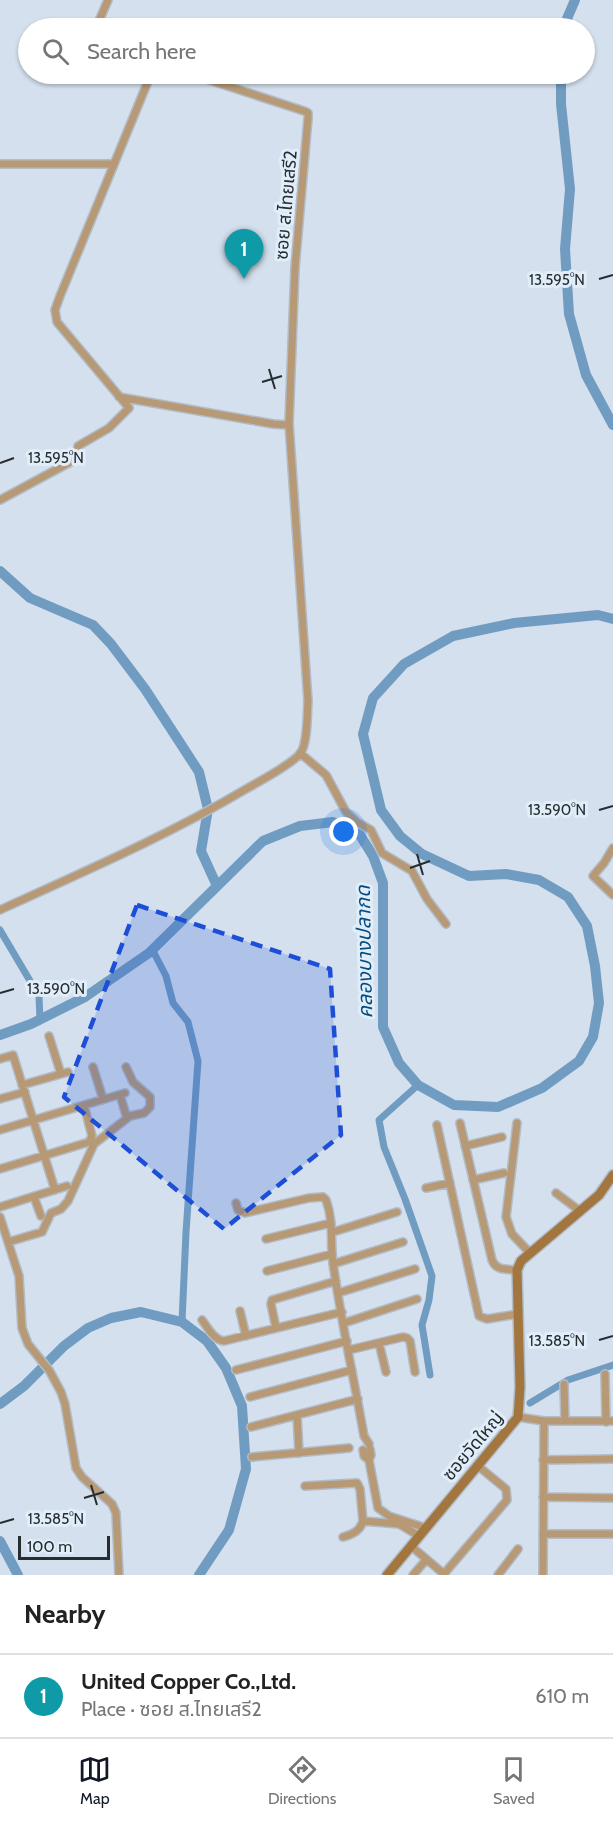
<!DOCTYPE html>
<html lang="en">
<head>
<meta charset="utf-8">
<style>
  :root { --surface:#fff; --page:#f6f6f6; --text:#222; --muted:#767676; --line:#e0e0e0; --accent:#111827 }
  body { margin:0; font-family:Cabin,"Noto Sans Thai",sans-serif; background:var(--page); color:var(--text) }
  .scale { position:absolute; left:18px; bottom:15px; width:92px; box-sizing:border-box; padding-left:6px; border:3px solid #272c30; border-top:0; font-size:16px; line-height:21px; white-space:nowrap; color:#272c30; -webkit-text-stroke:4px #e1eefa; paint-order:stroke }
  .you { position:absolute; left:344px; top:832px; width:21px; height:21px; margin:-15px; border:4px solid #fff; border-radius:50%; background:#1a73e8; box-shadow:0 0 0 9px #1a73e833 }
  .badge { display:grid; place-items:center; width:39px; height:39px; border-radius:50%; background:var(--accent); color:#fff; font-size:20px; font-weight:700 }
  .pin { position:absolute; translate:-50% -50px; filter:drop-shadow(0 2px 3px #0008) }
  .pin::after { content:''; position:absolute; top:32px; width:21px; height:18px; background:inherit; clip-path:polygon(0 0,100% 0,50% 100%) }
  .list { margin:0; padding:0; list-style:none }
  h2 { display:flex; justify-content:space-between; align-items:center; height:78px; margin:0; padding:0 24px; font-size:26px }
  h2 small { font-size:20px; font-weight:400; color:var(--muted) }
  .list li { display:grid; grid-template-columns:39px 1fr auto; gap:18px; align-items:center; box-sizing:border-box; height:84px; padding:0 24px; border-top:2px solid var(--line) }
  .list b { display:block; font-size:22px; white-space:nowrap }
  .list p { margin:0; font-size:20px; white-space:nowrap; color:var(--muted) }
  .list em { font-size:20px; font-style:normal; color:var(--muted) }
  .icon { flex:none; width:33px; height:33px; fill:none; stroke:currentColor; stroke-width:2; stroke-linecap:round; stroke-linejoin:round }
  .map { position:relative; flex:none; width:613px; height:1575px; overflow:hidden }
  .search { position:absolute; background:var(--surface); box-shadow:0 2px 4px #0004; left:18px; right:18px; top:18px; height:66px; display:flex; align-items:center; gap:15px; box-sizing:border-box; padding:0 21px; border-radius:33px; color:var(--muted); font-size:22px }
  .sheet { height:162px; background:var(--surface) }
  nav { display:flex; justify-content:space-around; align-items:center; box-sizing:border-box; height:84px; border-top:2px solid var(--line); background:var(--surface); font-size:16px; color:var(--muted) }
  nav a { display:grid; justify-items:center; gap:3px }
  nav .on { color:var(--accent) }
  .map>svg:first-child { display:block }
</style>
</head>
<body>
<div class="map">
<svg width="613" height="1575" viewBox="0 0 613 1575">
  <rect width="100%" height="100%" fill="#d4e0ed"/>
  <g fill="none" stroke-linecap="round" stroke-linejoin="round">
    <path stroke="#719cc2" stroke-width="7" d="M0,930L39,996L40,1020
      M152,949L166,976L173,1003L188,1022L198,1061L186,1232L182,1322
      M418,1085L379,1120L384,1147L405,1199L432,1276L429,1300L422,1325L430,1375
      M530,1403L568,1380L613,1365"/>
    <path stroke="#719cc2" stroke-width="10" d="M563,28L575,0
      M561,74V104L570,189L565,249L569,314L586,375L613,425
      M0,571L30,598L93,625L111,644L145,689L199,772L208,809L201,851L217,886
      M0,1035L31,1024L85,997L149,953L263,841L300,826L333,822L360,835L373,856L383,883V1027L399,1063L418,1085L454,1105L498,1107L542,1088L579,1061L593,1037L599,1003L595,966L587,926L568,897L539,880L506,874L469,876L422,854L400,836L381,810L363,734L373,698L404,664L453,636L514,623L598,615L613,619
      M0,1404L24,1386L64,1346L88,1328L111,1318L141,1312L182,1322L207,1341L226,1368L242,1406L246,1469L229,1530L199,1575
      M0,1541L18,1575"/>
    <g stroke="#b1bcc7" stroke-width="10">
      <path id="street" d="M96,28L108,0
        M0,164H113
        M119,397L273,424L288,425L289,423
        M0,500L76,459L78,446L109,428L129,408L57,322L55,310L60,296L151,74
        M300,753L326,775L346,812L357,822L371,830L382,853L412,871L427,899L446,924
        M613,848L604,863L593,876L613,895
        M0,910C83,872 167,836 246,789C260,781 289,766 300,754C308,744 307,714 308,701L289,423L295,268L308,118V113L304,111L191,74
        M49,1036L61,1074
        M0,1059L13,1055L55,1190
        M93,1067L103,1099
        M22,1085L68,1072
        M120,1095L126,1115
        M0,1099L25,1092
        M460,1123L492,1260C496,1271 507,1269 517,1270
        M517,1123L506,1217L512,1234L530,1253
        M437,1125L479,1316L487,1319L518,1314
        M0,1130L125,1093
        M465,1146L502,1137
        M0,1169L89,1142L92,1136L84,1105
        M473,1180L504,1173
        M426,1188L450,1183
        M556,1193L580,1211
        M34,1197L41,1216
        M236,1203L238,1210L245,1213L309,1198L323,1197L326,1200C334,1221 330,1242 333,1263C341,1321 354,1379 364,1436L369,1444
        M0,1207L67,1186
        M0,1217L19,1276L22,1328L28,1344L49,1370L61,1392L65,1404L76,1468L82,1477L112,1504L116,1513L119,1575
        M333,1232L397,1212
        M266,1239L331,1223
        M8,1242L42,1232L51,1213L61,1209L68,1201L94,1144L130,1116L144,1113L150,1107V1097L133,1082L126,1067
        M333,1264L403,1242
        M267,1271L332,1254
        M338,1293L415,1269
        M240,1311L246,1336
        M202,1320C208,1328 214,1340 224,1341L342,1312
        M344,1323L417,1299
        M276,1328L271,1304L272,1300L336,1281
        M379,1343L386,1372
        M349,1350L403,1337L407,1338L410,1341L415,1372
        M236,1370L347,1341
        M605,1374L606,1422
        M564,1384L565,1421
        M250,1397L352,1370
        M297,1415L299,1453
        M518,1417L544,1421H613
        M251,1427L358,1399
        M370,1449L371,1455L369,1460L378,1508L389,1516L426,1528
        M363,1450L364,1456L369,1460
        M252,1457L349,1448
        M543,1460L613,1459
        M305,1486L357,1483L360,1489L363,1521L399,1524L419,1536
        M543,1497L613,1498
        M543,1534H613
        M343,1537C353,1534 360,1531 363,1521
        M411,1546L445,1575
        M413,1575L426,1560
        M443,1575L507,1500L506,1489L478,1466
        M498,1575L518,1549
        M543,1575L544,1421"/>
    </g>
    <g stroke="#b1bcc7" stroke-width="12">
      <path id="secondary" d="M387,1575L518,1417L520,1387L517,1270L521,1261L599,1195L613,1175"/>
    </g>
    <use href="#street" stroke="#b79976" stroke-width="7"/>
    <use href="#secondary" stroke="#a3763f" stroke-width="9"/>
  </g>
  <path fill="#1d4ed8" fill-opacity="0.2" stroke="#1d4ed8" stroke-width="4.5" stroke-dasharray="12 8" stroke-linejoin="round" d="M137,905L330,969L341,1135L224,1229L64,1097Z"/>
  <path fill="none" stroke="#272c30" stroke-width="2" d="M599,279L613,275M269,369L275,389M262,382L282,376M0,463L14,458M599,810L613,806M417,854L423,875M410,868L430,861M0,993L14,989M599,1340L613,1336M91,1485L97,1505M84,1498L104,1492M0,1523L14,1519"/>
  <g text-anchor="middle" dominant-baseline="central" stroke-width="6" stroke-linejoin="round" paint-order="stroke">
    <g font-size="18" fill="#272c30" stroke="#e1eefa">
      <text transform="translate(286 205) rotate(-85)">ซอย ส.ไทยเสรี2</text>
      <text transform="translate(473 1446) rotate(-50)">ซอยวัดใหญ่</text>
    </g>
    <g font-size="20" font-style="italic" fill="#064d7f" stroke="#e1eefa">
      <text transform="translate(364 952) rotate(-91)">คลองบางปลากด</text>
    </g>
  </g>
  <g font-size="15" text-anchor="middle" fill="#272c30" stroke="#e1eefa" stroke-width="6" stroke-linejoin="round" paint-order="stroke">
    <text x="557" y="285">13.595°N</text>
    <text x="56" y="463">13.595°N</text>
    <text x="557" y="815">13.590°N</text>
    <text x="56" y="994">13.590°N</text>
    <text x="557" y="1346">13.585°N</text>
    <text x="56" y="1524">13.585°N</text>
  </g>
</svg>
<div class="scale">100 m</div>
<div class="you"></div>
<div class="pin badge" style="left:244px;top:279px;background:#0f9aa8">1</div>
<div class="search"><svg class="icon" aria-label="search" viewBox="0 0 24 24"><circle cx="10" cy="10" r="6"/><path d="M15 15l6 6"/></svg>Search here</div>
</div>
<section class="sheet">
<h2>Nearby<small></small></h2>
<ul class="list">
<li><span class="badge" style="background:#0f9aa8">1</span><div><b>United Copper Co.,Ltd.</b><p>Place · ซอย ส.ไทยเสรี2</p></div><em>610 m</em></li>
</ul>
</section>
<nav>
<a class="on"><svg class="icon" aria-label="map" viewBox="0 0 24 24"><path d="M3 6l6-2 6 2 6-2v14l-6 2-6-2-6 2zM9 4v14M15 6v14"/></svg>Map</a>
<a><svg class="icon" aria-label="directions" viewBox="0 0 24 24"><path d="M12 3l9 9-9 9-9-9zM9 14v-3h6M13 9l2 2-2 2"/></svg>Directions</a>
<a><svg class="icon" aria-label="saved" viewBox="0 0 24 24"><path d="M7 4h10v16l-5-4-5 4z"/></svg>Saved</a>
</nav>
</body>
</html>
